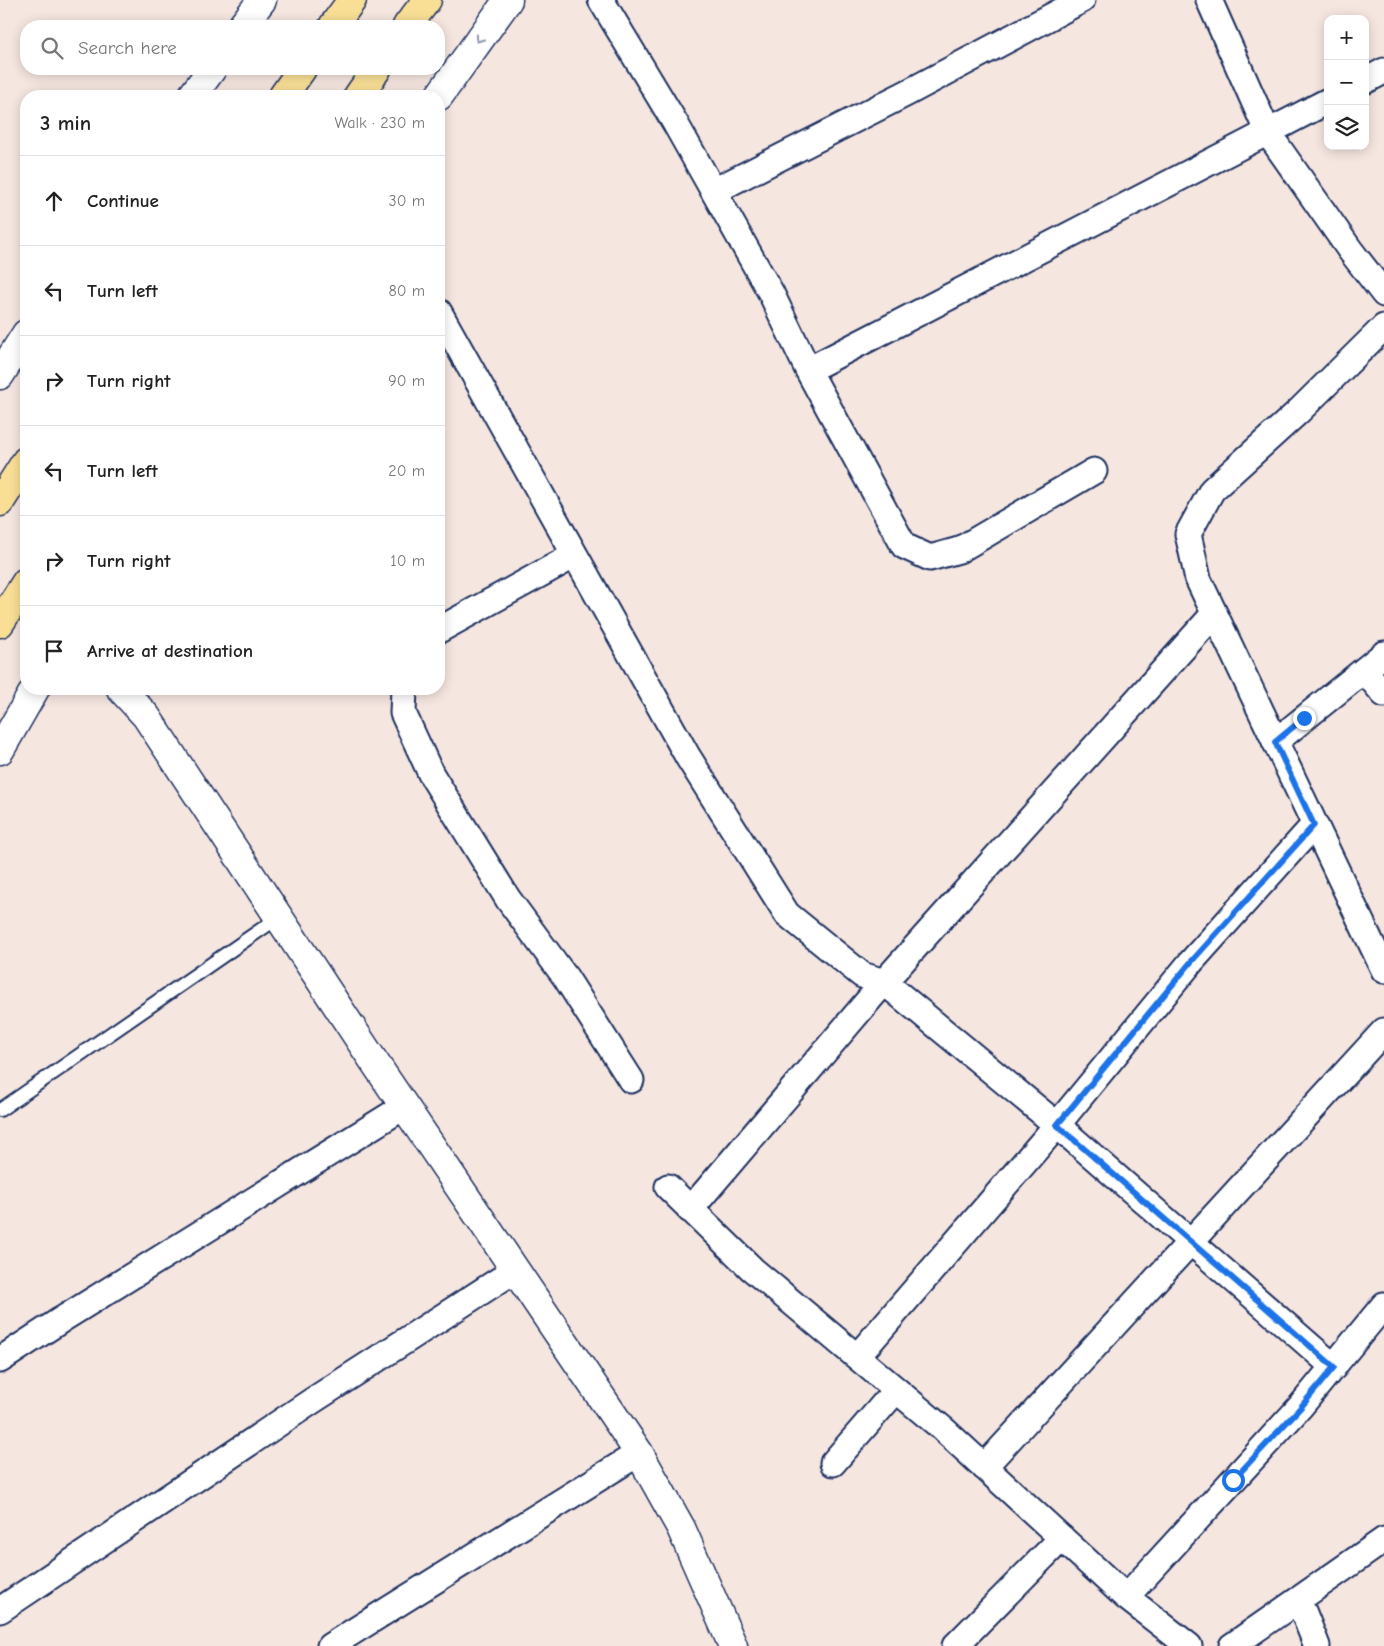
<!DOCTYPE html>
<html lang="en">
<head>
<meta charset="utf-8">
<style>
  :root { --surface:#fff; --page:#f6f6f6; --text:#222; --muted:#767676; --line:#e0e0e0 }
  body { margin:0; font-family:"Comic Neue",sans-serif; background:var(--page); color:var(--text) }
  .controls { position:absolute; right:15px; top:15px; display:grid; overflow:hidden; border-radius:10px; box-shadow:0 2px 12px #0003 }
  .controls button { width:45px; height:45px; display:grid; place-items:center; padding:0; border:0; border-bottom:1px solid var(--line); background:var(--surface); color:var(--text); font:25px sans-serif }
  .stop { position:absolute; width:15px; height:15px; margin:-11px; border:4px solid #1a73e8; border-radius:50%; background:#fff }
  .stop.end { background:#1a73e8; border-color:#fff; box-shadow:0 1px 5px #0008 }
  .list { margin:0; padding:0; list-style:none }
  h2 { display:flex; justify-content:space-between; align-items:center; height:65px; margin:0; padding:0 20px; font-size:21px }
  h2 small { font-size:16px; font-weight:400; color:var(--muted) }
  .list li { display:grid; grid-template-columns:32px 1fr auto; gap:15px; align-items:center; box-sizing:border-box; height:90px; padding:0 20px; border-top:1px solid var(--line) }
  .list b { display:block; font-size:19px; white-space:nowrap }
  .list em { font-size:16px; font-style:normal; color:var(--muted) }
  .icon { flex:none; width:28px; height:28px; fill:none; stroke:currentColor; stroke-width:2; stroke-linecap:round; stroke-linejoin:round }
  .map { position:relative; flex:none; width:1384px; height:1646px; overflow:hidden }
  .search { position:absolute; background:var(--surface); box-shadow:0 2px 12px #0003; left:20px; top:20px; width:425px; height:55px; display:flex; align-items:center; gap:12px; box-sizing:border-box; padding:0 18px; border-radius:20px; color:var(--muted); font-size:19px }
  .panel { position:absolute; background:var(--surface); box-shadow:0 2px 12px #0003; left:20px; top:90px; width:425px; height:605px; border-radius:20px }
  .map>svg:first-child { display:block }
</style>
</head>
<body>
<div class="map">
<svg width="1384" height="1646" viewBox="0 0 1384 1646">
  <rect width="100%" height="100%" fill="#f6e6e0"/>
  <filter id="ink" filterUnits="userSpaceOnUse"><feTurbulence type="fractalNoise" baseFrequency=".02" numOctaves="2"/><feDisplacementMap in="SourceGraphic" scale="10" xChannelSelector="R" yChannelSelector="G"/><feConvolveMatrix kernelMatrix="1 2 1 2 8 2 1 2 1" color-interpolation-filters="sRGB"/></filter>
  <g filter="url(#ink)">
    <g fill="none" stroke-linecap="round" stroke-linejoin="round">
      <g stroke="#1b2f5e" stroke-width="16">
        <path id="lane" d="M0,1110L279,917"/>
      </g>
      <g stroke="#1b2f5e" stroke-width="29">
        <path id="street" d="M601,0L674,121L771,293L808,370L904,546L930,558L959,550L1094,471
          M1209,0L1268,133L1350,250L1384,294
          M1365,81L1384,71
          M714,191L907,93L1082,0
          M439,312L688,757L787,914L862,975L884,982L1057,1125L1334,1367
          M1384,327L1298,412L1212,490L1188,534L1198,579L1384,970
          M808,370L1328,101
          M439,630L575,555
          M1364,670L1384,694
          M404,689L403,713L431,774L508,899L566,978L631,1080
          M1275,742L1384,654
          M668,1187L752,1269L943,1429L1126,1597L1189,1646
          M690,1210L884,982L1214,614
          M857,1357L1057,1125L1191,962L1314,825
          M0,1360L61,1320L405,1106
          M833,1463L896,1390
          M984,1467L1384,1031
          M1126,1597L1300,1407L1384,1305
          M1299,1601L1317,1646
          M0,1610L312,1401L515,1270
          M330,1646L639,1453
          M955,1646L1062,1538
          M1232,1646L1384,1540"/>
      </g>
      <g stroke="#1b2f5e" stroke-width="31">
        <path id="secondary" d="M242,26L262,0
          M192,96L212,69
          M439,96L508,0
          M0,375L26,334
          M121,689L146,716L367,1051L639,1453L681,1528L733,1646
          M0,750L35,689"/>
      </g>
      <g stroke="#1b2f5e" stroke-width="31">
        <path id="highway" d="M333,26L352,0
          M407,26L427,0
          M283,96L302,69
          M358,96L377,69
          M0,502L26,461
          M0,623L26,582"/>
      </g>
      <use href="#lane" stroke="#fff" stroke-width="12"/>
      <use href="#street" stroke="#fff" stroke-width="25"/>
      <use href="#secondary" stroke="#fff" stroke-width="28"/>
      <use href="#highway" stroke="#f9df96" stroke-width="28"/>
    </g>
    <defs><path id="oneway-chevron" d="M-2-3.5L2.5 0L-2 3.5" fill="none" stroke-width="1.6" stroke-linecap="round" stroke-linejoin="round" transform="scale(1.25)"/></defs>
    <use stroke="#8d97ae" href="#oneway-chevron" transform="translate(479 39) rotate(126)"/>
  </g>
  <g fill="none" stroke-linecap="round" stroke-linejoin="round" filter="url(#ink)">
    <path stroke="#1a73e8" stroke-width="6" d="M1233,1480L1300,1408L1334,1367L1057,1125L1191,962L1314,825L1275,742L1304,718"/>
  </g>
</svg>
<div class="controls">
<button>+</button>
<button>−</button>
<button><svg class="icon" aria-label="layers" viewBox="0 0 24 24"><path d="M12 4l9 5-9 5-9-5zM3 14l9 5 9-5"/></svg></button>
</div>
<div class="stop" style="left:1233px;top:1480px"></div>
<div class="stop end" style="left:1304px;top:718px"></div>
<div class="search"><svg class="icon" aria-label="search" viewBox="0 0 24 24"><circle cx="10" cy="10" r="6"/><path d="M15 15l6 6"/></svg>Search here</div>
<section class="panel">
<h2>3 min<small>Walk · 230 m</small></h2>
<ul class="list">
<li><svg class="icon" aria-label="ahead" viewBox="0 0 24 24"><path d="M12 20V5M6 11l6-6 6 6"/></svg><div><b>Continue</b></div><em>30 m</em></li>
<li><svg class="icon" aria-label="left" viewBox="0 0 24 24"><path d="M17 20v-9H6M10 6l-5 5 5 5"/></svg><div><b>Turn left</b></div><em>80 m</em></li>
<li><svg class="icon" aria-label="right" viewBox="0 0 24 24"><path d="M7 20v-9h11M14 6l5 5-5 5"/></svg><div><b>Turn right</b></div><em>90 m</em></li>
<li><svg class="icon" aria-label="left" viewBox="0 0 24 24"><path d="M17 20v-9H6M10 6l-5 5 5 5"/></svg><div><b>Turn left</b></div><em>20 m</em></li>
<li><svg class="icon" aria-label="right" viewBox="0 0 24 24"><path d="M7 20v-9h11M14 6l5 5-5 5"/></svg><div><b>Turn right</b></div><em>10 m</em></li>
<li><svg class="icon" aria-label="arrive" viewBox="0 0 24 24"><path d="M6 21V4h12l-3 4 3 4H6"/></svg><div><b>Arrive at destination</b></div></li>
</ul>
</section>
</div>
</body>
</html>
